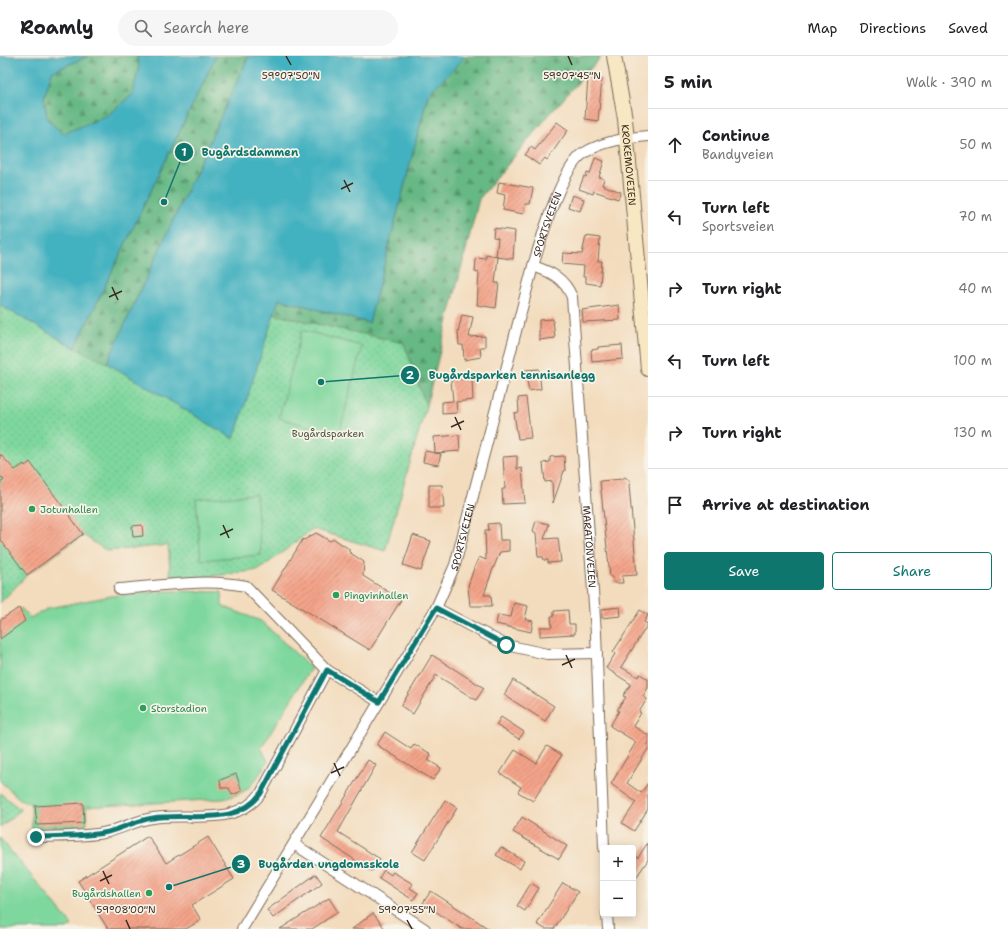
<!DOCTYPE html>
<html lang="en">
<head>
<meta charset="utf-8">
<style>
  :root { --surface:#fff; --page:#f6f6f6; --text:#202124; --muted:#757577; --line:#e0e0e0; --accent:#0f766e }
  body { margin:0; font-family:"Shantell Sans",sans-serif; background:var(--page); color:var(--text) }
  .controls { position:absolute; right:12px; bottom:12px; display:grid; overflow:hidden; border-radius:4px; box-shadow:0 2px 10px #0003 }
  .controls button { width:36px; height:36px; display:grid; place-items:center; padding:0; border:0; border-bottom:1px solid var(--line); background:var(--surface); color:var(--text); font:20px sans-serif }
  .stop { position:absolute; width:12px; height:12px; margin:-9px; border:3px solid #0f766e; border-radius:50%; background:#fff }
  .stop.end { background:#0f766e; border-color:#fff; box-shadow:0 1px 4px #0008 }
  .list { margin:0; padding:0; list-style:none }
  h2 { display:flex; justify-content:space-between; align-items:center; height:52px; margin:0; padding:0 16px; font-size:17px }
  h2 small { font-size:13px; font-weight:400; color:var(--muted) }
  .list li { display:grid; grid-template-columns:26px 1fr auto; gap:12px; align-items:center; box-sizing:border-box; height:72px; padding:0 16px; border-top:1px solid var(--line) }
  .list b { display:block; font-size:15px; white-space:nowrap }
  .list p { margin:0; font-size:13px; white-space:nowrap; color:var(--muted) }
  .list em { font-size:13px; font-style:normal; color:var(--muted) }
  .actions { display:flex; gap:8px; padding:12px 16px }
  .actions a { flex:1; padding:9px 0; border:1px solid var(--accent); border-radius:4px; text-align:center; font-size:14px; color:var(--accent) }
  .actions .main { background:var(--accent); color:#fff }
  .icon { flex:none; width:22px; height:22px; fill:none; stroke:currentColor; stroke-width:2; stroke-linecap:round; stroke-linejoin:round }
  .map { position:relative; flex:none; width:648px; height:873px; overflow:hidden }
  header { display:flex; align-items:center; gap:24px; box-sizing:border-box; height:56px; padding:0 20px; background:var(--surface); border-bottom:1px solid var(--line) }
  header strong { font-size:19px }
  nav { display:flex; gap:22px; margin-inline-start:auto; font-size:14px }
  .search { width:280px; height:36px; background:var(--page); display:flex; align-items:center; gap:10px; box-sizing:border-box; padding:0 14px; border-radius:22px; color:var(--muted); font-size:15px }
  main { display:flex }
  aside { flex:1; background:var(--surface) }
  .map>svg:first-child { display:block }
</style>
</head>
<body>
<header>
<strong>Roamly</strong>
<div class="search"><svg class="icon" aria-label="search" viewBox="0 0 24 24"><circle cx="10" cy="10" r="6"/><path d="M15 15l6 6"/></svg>Search here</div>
<nav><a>Map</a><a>Directions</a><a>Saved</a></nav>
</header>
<main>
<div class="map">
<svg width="648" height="873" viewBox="0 0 648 873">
  <defs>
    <pattern id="forest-firs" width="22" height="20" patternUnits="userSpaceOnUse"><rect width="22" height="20" fill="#66b884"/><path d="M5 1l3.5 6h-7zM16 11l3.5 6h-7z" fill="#55966b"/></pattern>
    <pattern id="park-dots" width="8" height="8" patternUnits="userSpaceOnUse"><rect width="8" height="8" fill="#7ed79d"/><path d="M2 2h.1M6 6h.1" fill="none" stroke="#6eb987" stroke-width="1.8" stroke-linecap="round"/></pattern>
    <pattern id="building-hatch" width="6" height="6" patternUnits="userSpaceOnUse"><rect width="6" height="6" fill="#f4a48a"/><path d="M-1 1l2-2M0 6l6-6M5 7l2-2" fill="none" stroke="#c78670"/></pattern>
  </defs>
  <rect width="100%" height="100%" fill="#f7f3e8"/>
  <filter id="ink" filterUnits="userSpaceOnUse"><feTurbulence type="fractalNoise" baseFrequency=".025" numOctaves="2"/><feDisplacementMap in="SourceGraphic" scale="8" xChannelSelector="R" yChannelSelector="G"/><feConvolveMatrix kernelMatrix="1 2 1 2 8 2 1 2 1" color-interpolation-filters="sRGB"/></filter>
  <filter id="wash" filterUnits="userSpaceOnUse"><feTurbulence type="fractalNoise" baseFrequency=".012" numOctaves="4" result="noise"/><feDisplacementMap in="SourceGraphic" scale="16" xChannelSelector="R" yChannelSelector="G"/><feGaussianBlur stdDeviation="0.9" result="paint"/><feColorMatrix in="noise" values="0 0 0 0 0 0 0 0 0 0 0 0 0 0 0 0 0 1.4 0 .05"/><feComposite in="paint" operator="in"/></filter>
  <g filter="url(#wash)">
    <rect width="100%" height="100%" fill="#f3dcbd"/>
    <path fill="url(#forest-firs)" stroke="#507151" d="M88,0H137L139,11L132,39L108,59L63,78L47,63L44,41L52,16Z
      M216,0H249L107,307L234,383L72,301L75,292Z
      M466,0H602L549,59L479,143L426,350L404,287L272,258L279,243L369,267L428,38Z"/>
    <path fill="url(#park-dots)" stroke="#5c805e" d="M0,249L75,292L107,307L234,383L272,258L404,287L426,350L385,495L313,473L259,514L171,526L168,489L107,495L83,479L27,519L0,547Z
      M0,737L21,754L0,771Z"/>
    <path fill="#7ed79d" stroke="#5c805e" d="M302,274L362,290L339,378L279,362Z
      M256,438L261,499L201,504L196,443Z
      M170,535L222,536V550L261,565L311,612L261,692L268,705C253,728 251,736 223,743L86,751L87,769L32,772L31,748L20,743L0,725V565L21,552L30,562L49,552L111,540Z
      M0,782L72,869L67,873H0Z"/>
    <path fill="#43b1c0" stroke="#3f6e6f" d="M0,0H88L52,16L44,41L47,63L63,78L108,59L132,39L139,11L137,0H216L75,292L0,249Z
      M249,0H466L428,38L369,267L279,243L234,383L107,307Z"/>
    <g id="blocks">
      <path fill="url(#building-hatch)" d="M588,22L602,23L598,65L585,63Z
        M557,66L568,74L547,104L545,102L539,109L525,99L531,91L535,94Z
        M595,102L604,105L599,121L604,123L602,129L621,136L618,143L594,135L593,138L579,133L584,120L586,121L587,117L590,118Z
        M499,126L533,132L530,148H525L523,158L503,154L505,139L497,137Z
        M572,139L584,143L580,155L568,151Z
        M494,172L515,175L513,203L496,201L498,182L493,181Z
        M586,180L600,182L598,205H602L600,229L586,227V221H583L584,210L562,208L563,197L582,198Z
        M486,199L498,201L495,227H499L496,252L477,249L479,217L475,216L476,204L478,202L486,203Z
        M619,249L620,264L583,266L582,254Z
        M462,259L473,261L469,281L485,280V291H480L481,301L464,304L463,289H459L458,276Z
        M553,263L555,282L539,284V264Z
        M622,289L623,303L592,306L591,294L598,293V291Z
        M539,313L541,333L529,335L525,314Z
        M472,323L473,344L456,346L457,357L442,358V346L453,345L451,324Z
        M526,341L531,382L518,383L514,357L519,356L518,342Z
        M459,379L460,395L435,397L434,381Z
        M425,395L441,398L438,409L423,406Z
        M0,398L15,414L24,408L25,410L30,406L83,478L27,519L0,483V427L4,424L0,420Z
        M517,400V413L522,412L525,447L503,448L502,433H505L503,401Z
        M564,400L565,415H564L553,447L552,425L545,426L543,407L550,406V401Z
        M625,421L631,426L629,429L637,519L622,520L623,527H614L613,521H610L600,425L622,423Z
        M429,429H442L444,452H429Z
        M536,465L549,468L544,483L558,482L561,506L548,507V504H544L543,501H538L536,477L533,475Z
        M499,467L500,484H509V495L500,496L491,518L484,539H491L492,550H470L468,530L474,512L479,501L486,504L485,474H489L488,468Z
        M142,469L143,480L133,481L132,470Z
        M316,477L330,485L334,483L349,493V496L364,506L363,520L401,544L370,594L272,534L303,483L304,484Z
        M413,479L431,485L421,515L403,509Z
        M514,547L528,550L525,563L533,565L531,576L496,568L498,559L511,561Z
        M620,551L621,560L602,562V553Z
        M19,552L25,565L0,583V564Z
        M568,554L569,568H575V578L540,580V571H552L551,560H554V555Z
        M640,554L648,559L644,566L648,568L621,611L638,621L640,618L648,623V632L643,640L647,643L639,656L641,657L633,670L648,679V693L627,727L641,737L648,727V753L634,775L622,767L636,746L611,728L636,686L610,670L619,655L617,654L626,641L623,640L631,628L606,612L615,598L613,596Z
        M432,599L484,632L476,644L436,619L413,658L401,650Z
        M513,624L554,650L545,665L504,639Z
        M501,661L524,676L519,683L496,669Z
        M385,676L411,693L414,688L431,698L428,704L441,712L433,724L377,689Z
        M547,690L562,699L533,745L518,736L521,731L500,717L515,694L536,707Z
        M368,704L376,709L338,776L380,803L372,815L321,782Z
        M236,718L242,735L232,739L229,732H221L220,724Z
        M445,744L457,752L425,804L412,796Z
        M83,747L84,767L37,769L35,750Z
        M522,761L567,790L559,803L513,776Z
        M148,780L166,807L208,781L234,823L192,849L201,864L186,873H108L78,825Z
        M648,786V804L633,826V799L638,802Z
        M501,791L524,805L520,813L496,799Z
        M384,814L391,819L393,816L413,828L410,832L418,837L413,844L379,822Z
        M316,818L322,827L273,862L267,854Z
        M531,827L539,832L525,855L517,850Z
        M563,827L578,836L554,873H545L537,868Z
        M431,835L465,857L489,873H462L423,847Z
        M329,842L338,856L312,873H280Z
        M373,857L385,873H352Z"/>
    </g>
  </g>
  <g filter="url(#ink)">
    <use href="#blocks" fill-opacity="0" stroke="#7b6856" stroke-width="1"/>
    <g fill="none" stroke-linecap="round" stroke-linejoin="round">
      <g stroke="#7b6856" stroke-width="12">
        <g id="minor">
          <path id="s1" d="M533,210C551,216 564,222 572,241L596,577L604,792"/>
          <path d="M119,533C160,530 205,522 246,530L327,614L379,646"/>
          <path d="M436,552L506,589L547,598L597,597"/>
          <path d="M36,781C57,780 82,781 103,777C120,774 136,764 153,762C189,756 236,772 261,737L327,614"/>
          <path d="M294,788L425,873"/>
          <path d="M607,858L608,873"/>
          <path id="s2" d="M242,873L436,552L455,509L533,210C541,184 561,112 584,97C603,85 626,82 648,80"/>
        </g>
      </g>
      <g stroke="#7b6856" stroke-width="16">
        <g id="secondary">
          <path id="s3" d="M614,0L625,63L648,313"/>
        </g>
      </g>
      <use href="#minor" stroke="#fff" stroke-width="10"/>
      <use href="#secondary" stroke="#f7e8c3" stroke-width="14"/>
    </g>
  </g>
  <g fill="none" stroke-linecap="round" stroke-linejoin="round" filter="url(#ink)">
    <path stroke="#0f766e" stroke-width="5" d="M36,781C58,780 82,781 103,777C120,774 136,764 153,762C189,756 237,772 261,737L327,614L379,646L436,552L506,589"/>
  </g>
  <path fill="none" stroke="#3b2a1e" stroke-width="1.5" d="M286,0L291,9M568,0L572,9M344,124L350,136M341,133L353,127M112,231L118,244M109,241L122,235M455,361L461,374M451,371L464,365M223,469L229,482M220,479L233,473M566,599L572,612M562,609L575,603M334,707L340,720M331,717L344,711M103,815L109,828M100,825L112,819M126,864L130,873M407,864L412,873"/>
  <g fill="#2e9e5b" stroke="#f7f3e8" stroke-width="1.5">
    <circle cx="32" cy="453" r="4"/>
    <circle cx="336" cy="539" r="4"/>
    <circle cx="143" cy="652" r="4"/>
    <circle cx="149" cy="837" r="4"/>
  </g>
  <g text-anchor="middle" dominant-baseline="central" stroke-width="3.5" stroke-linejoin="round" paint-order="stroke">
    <g font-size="10" fill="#3b2a1e" stroke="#f7f3e8">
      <text stroke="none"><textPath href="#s3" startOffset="110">KROKEMOVEIEN</textPath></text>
      <text stroke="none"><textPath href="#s2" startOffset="775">SPORTSVEIEN</textPath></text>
      <text stroke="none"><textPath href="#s2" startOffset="451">SPORTSVEIEN</textPath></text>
      <text stroke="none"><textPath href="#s1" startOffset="302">MARATONVEIEN</textPath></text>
    </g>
    <g font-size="10" fill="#4c553e" stroke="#f7f3e8">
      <text x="328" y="377">Bugårdsparken</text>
    </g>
    <g font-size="10" fill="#27864d" stroke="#f7f3e8" text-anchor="start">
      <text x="40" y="453">Jotunhallen</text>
      <text x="344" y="539">Pingvinhallen</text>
      <text x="151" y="652">Storstadion</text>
      <text x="141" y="837" text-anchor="end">Bugårdshallen</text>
    </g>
  </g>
  <g font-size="10" text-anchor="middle" fill="#3b2a1e" stroke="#f7f3e8" stroke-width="3.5" stroke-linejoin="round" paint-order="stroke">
    <text x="291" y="23">59°07'50"N</text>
    <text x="572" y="23">59°07'45"N</text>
    <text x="126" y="857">59°08'00"N</text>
    <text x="407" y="857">59°07'55"N</text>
  </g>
  <path fill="none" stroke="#0f766e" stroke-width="1.5" d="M164 146L184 96M321 326L410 319M169 831L241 808"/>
  <g fill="#0f766e" stroke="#f7f3e8" stroke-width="1.5">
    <circle cx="164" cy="146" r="4"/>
    <circle cx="321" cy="326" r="4"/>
    <circle cx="169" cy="831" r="4"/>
    <circle cx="184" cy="96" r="10"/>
    <circle cx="410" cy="319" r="10"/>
    <circle cx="241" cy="808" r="10"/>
  </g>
  <g font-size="12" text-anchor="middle" font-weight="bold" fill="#fff">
    <text x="184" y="100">1</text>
    <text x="410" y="323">2</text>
    <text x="241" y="812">3</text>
  </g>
  <g font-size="11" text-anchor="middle" font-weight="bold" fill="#0f766e" stroke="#f7f3e8" stroke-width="3.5" stroke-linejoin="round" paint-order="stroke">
    <text x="250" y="100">Bugårdsdammen</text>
    <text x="512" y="323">Bugårdsparken tennisanlegg</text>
    <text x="329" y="812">Bugården ungdomsskole</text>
  </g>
</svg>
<div class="controls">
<button>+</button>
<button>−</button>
</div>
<div class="stop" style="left:506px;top:589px"></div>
<div class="stop end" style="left:36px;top:781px"></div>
</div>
<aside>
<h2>5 min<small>Walk · 390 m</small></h2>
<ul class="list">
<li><svg class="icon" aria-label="ahead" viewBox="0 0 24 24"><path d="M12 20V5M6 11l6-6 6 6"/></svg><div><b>Continue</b><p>Bandyveien</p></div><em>50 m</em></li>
<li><svg class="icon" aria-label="left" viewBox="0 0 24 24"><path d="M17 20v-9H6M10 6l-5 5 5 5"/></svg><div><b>Turn left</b><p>Sportsveien</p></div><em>70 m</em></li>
<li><svg class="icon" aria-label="right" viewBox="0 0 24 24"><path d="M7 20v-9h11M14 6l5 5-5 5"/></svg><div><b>Turn right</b></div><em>40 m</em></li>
<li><svg class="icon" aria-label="left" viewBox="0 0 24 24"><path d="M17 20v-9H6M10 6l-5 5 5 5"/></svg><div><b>Turn left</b></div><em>100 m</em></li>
<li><svg class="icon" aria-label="right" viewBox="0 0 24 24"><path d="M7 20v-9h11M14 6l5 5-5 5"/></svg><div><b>Turn right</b></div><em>130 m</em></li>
<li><svg class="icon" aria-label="arrive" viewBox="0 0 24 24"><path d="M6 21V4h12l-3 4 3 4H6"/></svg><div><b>Arrive at destination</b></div></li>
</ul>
<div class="actions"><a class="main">Save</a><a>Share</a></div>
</aside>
</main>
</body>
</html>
